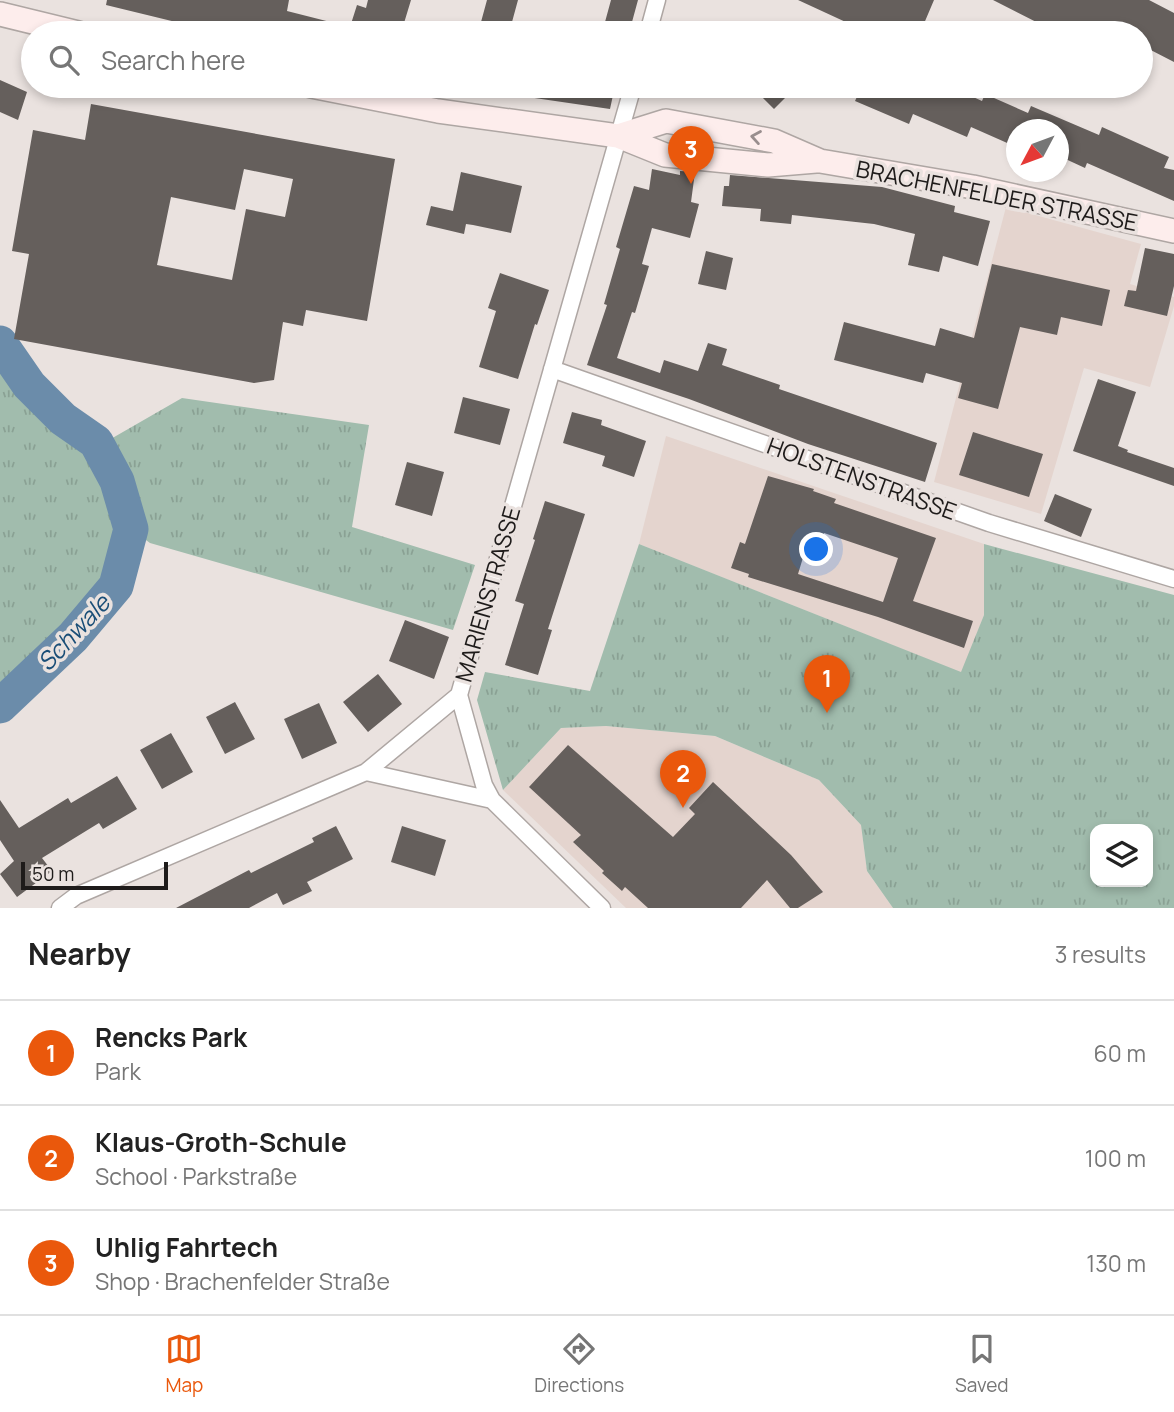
<!DOCTYPE html>
<html lang="en">
<head>
<meta charset="utf-8">
<style>
  :root { --surface:#fff; --page:#f2f2f2; --text:#222; --muted:#767676; --line:#e0e0e0; --accent:#ea580c }
  body { margin:0; font-family:Manrope,sans-serif; background:var(--page); color:var(--text) }
  .controls { position:absolute; right:21px; bottom:21px; display:grid; overflow:hidden; border-radius:14px; box-shadow:0 4px 10px #0003 }
  .controls button { width:63px; height:63px; display:grid; place-items:center; padding:0; border:0; border-bottom:2px solid var(--line); background:var(--surface); color:var(--text); font:35px sans-serif }
  .compass { position:absolute; left:1006px; top:119px; width:63px; height:63px; border-radius:50%; background:var(--surface); box-shadow:0 4px 10px #0003; rotate:229deg }
  .scale { position:absolute; left:21px; bottom:18px; width:147px; box-sizing:border-box; padding-left:7px; border:4px solid #1e1b1a; border-top:0; font-size:19px; line-height:24px; white-space:nowrap; color:#1e1b1a; -webkit-text-stroke:5px #eae2df; paint-order:stroke }
  .you { position:absolute; left:817px; top:550px; width:24px; height:24px; margin:-18px; border:5px solid #fff; border-radius:50%; background:#1a73e8; box-shadow:0 0 0 10px #1a73e833 }
  .badge { display:grid; place-items:center; width:46px; height:46px; border-radius:50%; background:var(--accent); color:#fff; font-size:23px; font-weight:700 }
  .pin { position:absolute; translate:-50% -58px; filter:drop-shadow(0 2px 4px #0008) }
  .pin::after { content:''; position:absolute; top:37px; width:24px; height:21px; background:inherit; clip-path:polygon(0 0,100% 0,50% 100%) }
  .list { margin:0; padding:0; list-style:none }
  h2 { display:flex; justify-content:space-between; align-items:center; height:91px; margin:0; padding:0 28px; font-size:30px }
  h2 small { font-size:23px; font-weight:400; color:var(--muted) }
  .list li { display:grid; grid-template-columns:46px 1fr auto; gap:21px; align-items:center; box-sizing:border-box; height:105px; padding:0 28px; border-top:2px solid var(--line) }
  .list b { display:block; font-size:26px; white-space:nowrap }
  .list p { margin:0; font-size:23px; white-space:nowrap; color:var(--muted) }
  .list em { font-size:23px; font-style:normal; color:var(--muted) }
  .icon { flex:none; width:38px; height:38px; fill:none; stroke:currentColor; stroke-width:2; stroke-linecap:round; stroke-linejoin:round }
  .map { position:relative; flex:none; width:1174px; height:908px; overflow:hidden }
  .search { position:absolute; background:var(--surface); box-shadow:0 4px 10px #0003; left:21px; right:21px; top:21px; height:77px; display:flex; align-items:center; gap:18px; box-sizing:border-box; padding:0 24px; border-radius:38px; color:var(--muted); font-size:26px }
  .sheet { height:406px; background:var(--surface) }
  nav { display:flex; justify-content:space-around; align-items:center; box-sizing:border-box; height:98px; border-top:2px solid var(--line); background:var(--surface); font-size:19px; color:var(--muted) }
  nav a { display:grid; justify-items:center; gap:4px }
  nav .on { color:var(--accent) }
  .map>svg:first-child { display:block }
</style>
</head>
<body>
<div class="map">
<svg width="1174" height="908" viewBox="0 0 1174 908">
  <defs>
    <pattern id="grass-tufts" width="24" height="20" patternUnits="userSpaceOnUse" patternTransform="scale(1.75)"><rect width="24" height="20" fill="#a1bcad"/><path d="M3 7l-1-3M5 7V3M7 7l1-3M15 17l-1-3M17 17v-4M19 17l1-3" fill="none" stroke="#8aa194"/></pattern>
  </defs>
  <rect width="100%" height="100%" fill="#eae2df"/>
  <path fill="#e4d4ce" d="M1006,207L1141,244L1130,284L1174,297V306L1150,387L1084,368L1041,514L934,482Z
    M666,436L984,544V615L962,673L639,544Z
    M606,726L715,736L819,780L861,825L867,871L893,908H626L503,790L561,728Z"/>
  <path fill="url(#grass-tufts)" fill-rule="evenodd" d="M0,331L35,384L109,440L182,398L369,425L352,527L475,565L453,630L150,543L131,529L116,586L73,637L5,701L0,697Z
    M639,544L961,672L984,615V544L1174,595V908H893L867,871L861,825L819,780L715,736L606,726L561,728L503,790L477,700L485,672L590,691ZM1095,829H1148V882H1095Z"/>
  <g fill="none" stroke-linecap="round" stroke-linejoin="round">
    <path stroke="#6b8caa" stroke-width="35" d="M0,343L29,385L63,419L96,442L117,481L131,529L116,586L73,637L0,706"/>
  </g>
  <path fill="#655f5c" fill-rule="evenodd" d="M107,0H289L287,11L350,27L357,5L366,8L368,0H411L401,33H221L106,5Z
    M487,0H518L509,33H478Z
    M611,0H638L629,33H602Z
    M798,0H934L920,33H846L850,24Z
    M993,0H1149L1174,13V62L1141,45V33H1118L1091,23L1086,33H1058Z
    M0,80L27,92L18,120L0,112Z
    M515,86H615L610,109L514,95Z
    M751,86H797L774,109Z
    M862,86H949L982,101L985,94L1028,113L1031,106L1099,135L1102,127L1169,157L1164,168L1174,170V201L1087,163L1085,168L1059,156V130H1017L1014,146L971,127L967,137L913,114L909,124L855,101Z
    M91,104L395,159L367,321L306,310L303,326L283,322L274,380L254,383L14,339L29,254L12,251L33,130L85,140ZM244,169L293,179L285,217L246,209L232,280L157,265L171,197L235,210Z
    M652,169L680,175V171L695,172L691,202L699,204L690,238L652,228L642,264L649,266L635,313L632,312L617,358L660,373L664,360L698,371L708,343L727,349L722,365L780,385L779,389L937,443L925,482L808,444L689,399L587,365L607,305L604,304L620,249L616,247L634,186L649,190Z
    M461,172L522,186L511,233L473,225L466,224L464,234L426,225L431,206L453,211Z
    M730,175L882,187L955,206L954,212L990,221L978,266L943,256L939,272L908,265L915,234L874,224L792,215L791,224L760,221L761,209L722,206L724,186H729Z
    M1145,248L1174,254V286L1167,316L1124,306L1128,290L1136,291Z
    M706,251L733,258L726,290L698,284Z
    M992,264L1110,290L1102,326L1061,317L1057,335L1020,327L998,409L958,398L962,383L926,373L923,383L834,360L844,322L935,346L940,328L974,338Z
    M500,273L549,290L537,325L535,324L518,379L479,367L496,311L488,308Z
    M1098,379L1136,392L1118,446L1128,450L1127,452L1174,468V486L1073,451Z
    M463,397L510,409L500,445L454,433Z
    M572,412L602,420L601,425L646,441L634,477L602,466L605,456L563,443Z
    M973,432L1043,454L1029,497L959,475Z
    M407,462L444,472L432,516L395,505Z
    M768,476L814,489L813,491L836,499L834,503L936,538L913,601L973,621L964,648L878,617L748,577L749,574L731,568L740,542L745,544ZM824,533L898,558L883,602L798,574L809,538L821,542Z
    M1055,494L1092,509L1081,537L1044,521Z
    M545,501L585,514L548,629L552,630L538,675L505,665L524,604L515,601L535,540L533,539Z
    M405,620L449,637L434,679L389,661Z
    M378,674L402,704L368,732L343,702Z
    M235,702L255,739L225,754L206,717Z
    M319,703L337,743L302,759L284,719Z
    M171,733L193,772L162,789L140,750Z
    M568,745L673,837L695,814L689,808L713,782L791,855L823,892L798,908H790L767,880L741,908H648L625,887L622,891L602,873L604,871L573,842L581,835L529,787Z
    M117,776L137,809L103,829L99,823L42,858L52,871L17,897L0,874L14,861L0,840V800L19,828L68,798L71,803Z
    M336,826L353,859L307,882L312,891L283,905L277,893L249,908H176L249,870L251,873L314,842L312,838Z
    M402,826L446,840L435,876L391,862Z"/>
  <g fill="none" stroke-linecap="round" stroke-linejoin="round">
    <g stroke="#aea6a3" stroke-width="19">
      <path id="street" d="M648,33L657,0
        M552,369L989,523L1174,579
        M366,772L492,800L484,785L459,695
        M492,800L602,908
        M60,908L76,896L366,772L459,695L633,86"/>
    </g>
    <g stroke="#aea6a3" stroke-width="26">
      <path id="secondary" d="M0,14L78,33
        M311,86L438,111L618,136L665,155L768,165L816,161
        M618,136L666,121L774,141L820,161L973,187L1174,231"/>
    </g>
    <use href="#street" stroke="#fff" stroke-width="16"/>
    <use href="#secondary" stroke="#fdedec" stroke-width="23"/>
  </g>
  <defs><path id="oneway-chevron" d="M-2-3.5L2.5 0L-2 3.5" fill="none" stroke-width="1.6" stroke-linecap="round" stroke-linejoin="round" transform="scale(1.75)"/></defs>
  <use stroke="#998e8e" href="#oneway-chevron" transform="translate(756 137) rotate(-170)"/>
  <g text-anchor="middle" dominant-baseline="central" stroke-width="7" stroke-linejoin="round" paint-order="stroke">
    <g font-size="23" fill="#1e1b1a" stroke="#eae2df">
      <text transform="translate(997 195) rotate(11)">BRACHENFELDER STRASSE</text>
      <text transform="translate(862 478) rotate(20)">HOLSTENSTRASSE</text>
      <text transform="translate(487 594) rotate(-74)">MARIENSTRASSE</text>
    </g>
    <g font-size="24" font-style="italic" fill="#1a4e77" stroke="#eae2df">
      <text transform="translate(73 632) rotate(-47)">Schwale</text>
    </g>
  </g>
</svg>
<div class="controls">
<button><svg class="icon" aria-label="layers" viewBox="0 0 24 24"><path d="M12 4l9 5-9 5-9-5zM3 14l9 5 9-5"/></svg></button>
</div>
<svg class="compass" viewBox="-18 -18 36 36"><path d="M0-13l5 13h-10z" fill="#e53935"/><path d="M0 13l5-13h-10z" fill="#767676"/></svg>
<div class="scale">50 m</div>
<div class="you"></div>
<div class="pin badge" style="left:827px;top:713px">1</div>
<div class="pin badge" style="left:683px;top:808px">2</div>
<div class="pin badge" style="left:691px;top:184px">3</div>
<div class="search"><svg class="icon" aria-label="search" viewBox="0 0 24 24"><circle cx="10" cy="10" r="6"/><path d="M15 15l6 6"/></svg>Search here</div>
</div>
<section class="sheet">
<h2>Nearby<small>3 results</small></h2>
<ul class="list">
<li><span class="badge">1</span><div><b>Rencks Park</b><p>Park</p></div><em>60 m</em></li>
<li><span class="badge">2</span><div><b>Klaus-Groth-Schule</b><p>School · Parkstraße</p></div><em>100 m</em></li>
<li><span class="badge">3</span><div><b>Uhlig Fahrtech</b><p>Shop · Brachenfelder Straße</p></div><em>130 m</em></li>
</ul>
</section>
<nav>
<a class="on"><svg class="icon" aria-label="map" viewBox="0 0 24 24"><path d="M3 6l6-2 6 2 6-2v14l-6 2-6-2-6 2zM9 4v14M15 6v14"/></svg>Map</a>
<a><svg class="icon" aria-label="directions" viewBox="0 0 24 24"><path d="M12 3l9 9-9 9-9-9zM9 14v-3h6M13 9l2 2-2 2"/></svg>Directions</a>
<a><svg class="icon" aria-label="saved" viewBox="0 0 24 24"><path d="M7 4h10v16l-5-4-5 4z"/></svg>Saved</a>
</nav>
</body>
</html>
